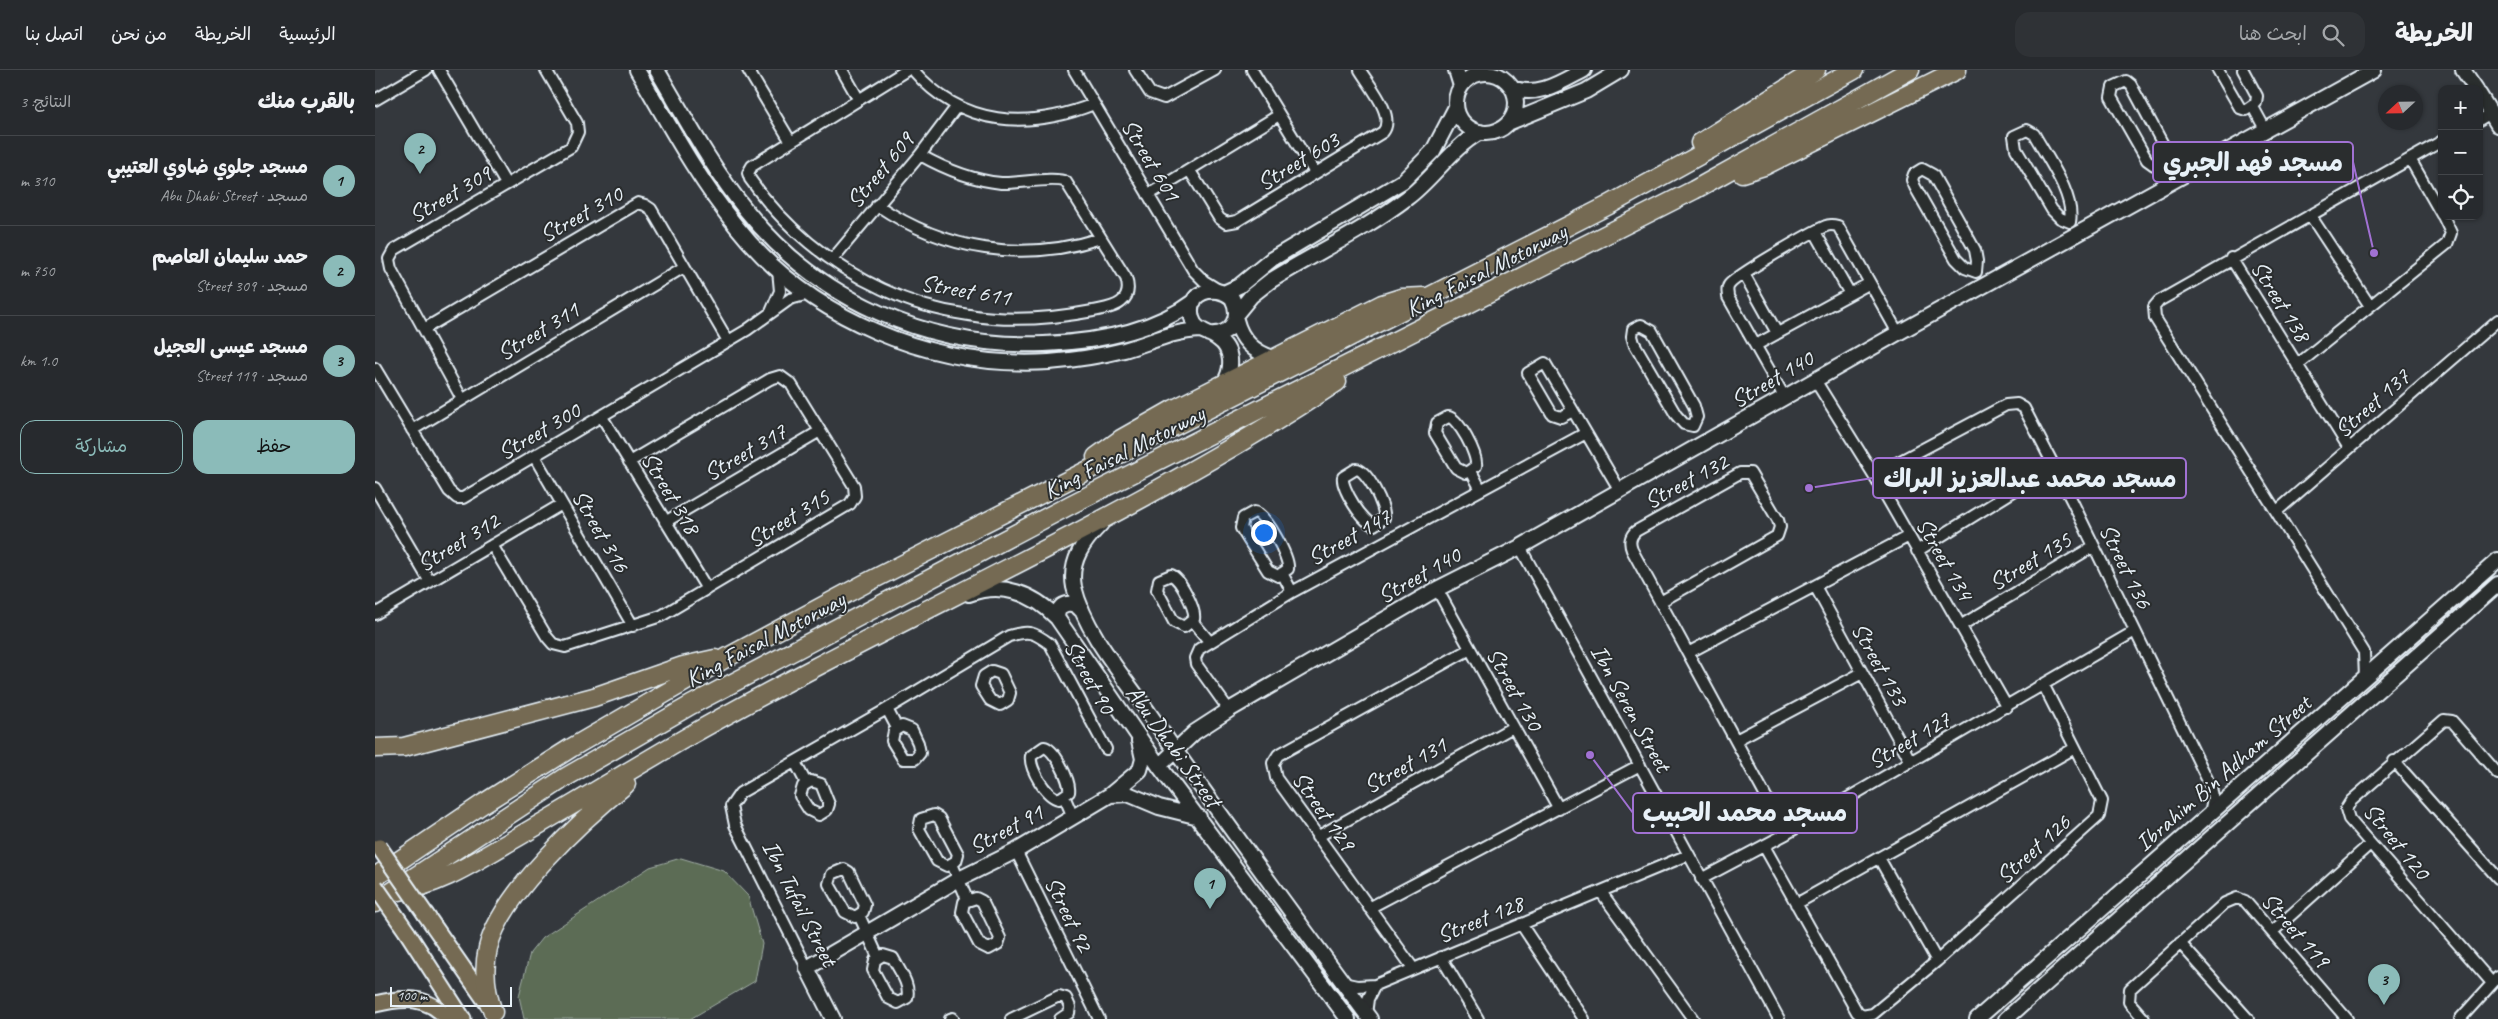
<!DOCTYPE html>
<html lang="ar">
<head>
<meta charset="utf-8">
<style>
  :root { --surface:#272a2e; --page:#2f3236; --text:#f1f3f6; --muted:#a4a7aa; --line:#43464a; --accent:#8bbbb9 }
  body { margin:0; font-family:Caveat,"Playpen Sans Arabic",sans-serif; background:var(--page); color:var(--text); direction:rtl }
  .controls { position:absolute; right:15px; top:15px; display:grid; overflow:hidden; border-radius:10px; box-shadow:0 1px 4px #0004 }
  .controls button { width:45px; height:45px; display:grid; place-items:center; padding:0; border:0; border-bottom:1px solid var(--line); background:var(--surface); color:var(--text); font:25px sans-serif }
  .compass { position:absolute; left:2003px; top:15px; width:45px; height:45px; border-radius:50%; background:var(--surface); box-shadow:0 1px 4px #0004; rotate:248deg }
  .scale { position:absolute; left:15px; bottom:12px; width:122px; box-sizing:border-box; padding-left:5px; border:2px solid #e8f1f8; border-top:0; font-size:14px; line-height:18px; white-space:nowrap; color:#e8f1f8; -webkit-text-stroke:4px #2a2d2e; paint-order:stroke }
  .you { position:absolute; left:888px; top:462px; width:18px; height:18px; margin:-12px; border:4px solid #fff; border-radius:50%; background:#1a73e8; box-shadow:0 0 0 8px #1a73e833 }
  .badge { display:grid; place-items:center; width:32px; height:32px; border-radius:50%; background:var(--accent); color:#111; font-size:16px; font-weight:700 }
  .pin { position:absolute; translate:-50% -41px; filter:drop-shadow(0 1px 2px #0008) }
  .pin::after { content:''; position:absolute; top:26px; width:18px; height:15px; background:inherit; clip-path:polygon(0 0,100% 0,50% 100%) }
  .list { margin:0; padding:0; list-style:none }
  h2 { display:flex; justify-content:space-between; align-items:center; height:65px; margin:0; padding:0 20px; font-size:21px }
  h2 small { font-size:16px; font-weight:400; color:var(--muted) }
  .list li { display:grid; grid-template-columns:32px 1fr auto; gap:15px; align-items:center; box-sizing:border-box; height:90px; padding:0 20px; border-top:1px solid var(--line) }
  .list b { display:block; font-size:19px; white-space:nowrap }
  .list p { margin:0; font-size:16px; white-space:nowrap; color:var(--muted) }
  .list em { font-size:16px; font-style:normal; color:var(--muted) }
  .actions { display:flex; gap:10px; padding:15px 20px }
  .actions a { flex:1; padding:11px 0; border:1px solid var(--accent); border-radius:15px; text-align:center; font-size:18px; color:var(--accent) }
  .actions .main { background:var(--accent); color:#111 }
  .icon { flex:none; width:28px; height:28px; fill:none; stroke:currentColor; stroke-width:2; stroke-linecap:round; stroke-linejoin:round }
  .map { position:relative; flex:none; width:2123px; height:949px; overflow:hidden; direction:ltr }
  header { display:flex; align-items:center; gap:30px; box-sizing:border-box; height:70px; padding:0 25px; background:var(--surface); border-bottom:1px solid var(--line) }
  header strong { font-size:24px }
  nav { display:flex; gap:28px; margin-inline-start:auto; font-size:18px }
  .search { width:350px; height:45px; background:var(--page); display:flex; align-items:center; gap:12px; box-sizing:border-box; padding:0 18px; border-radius:15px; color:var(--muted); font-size:19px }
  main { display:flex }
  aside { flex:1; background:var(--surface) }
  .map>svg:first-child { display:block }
</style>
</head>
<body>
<header>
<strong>الخريطة</strong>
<div class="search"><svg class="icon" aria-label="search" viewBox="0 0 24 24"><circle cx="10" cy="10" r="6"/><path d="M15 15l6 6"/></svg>ابحث هنا</div>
<nav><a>الرئيسية</a><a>الخريطة</a><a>من نحن</a><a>اتصل بنا</a></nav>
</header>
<main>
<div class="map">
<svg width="2123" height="949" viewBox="0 0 2123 949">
  <rect width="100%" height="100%" fill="#34383d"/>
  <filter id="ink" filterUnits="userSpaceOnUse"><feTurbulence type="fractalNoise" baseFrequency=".02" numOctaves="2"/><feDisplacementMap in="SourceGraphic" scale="10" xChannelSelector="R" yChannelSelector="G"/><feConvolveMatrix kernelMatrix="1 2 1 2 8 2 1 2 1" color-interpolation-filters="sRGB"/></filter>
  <g filter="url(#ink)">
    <path fill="#5b6c55" stroke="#a2aea6" d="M306,788L349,801L373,826L387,874L380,911L315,949H149L144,926L155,883L167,868L275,797Z"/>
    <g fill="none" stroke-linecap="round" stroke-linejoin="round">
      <g stroke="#e8f1f8" stroke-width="14">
        <path id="street" d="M64,0L131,114
          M373,0L416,72
          M467,0L484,30
          M532,0L377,96L373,103L375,109C408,156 455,195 507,219C534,232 564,241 594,245C635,252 676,249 718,241C727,239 739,238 746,232C754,226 754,217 751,208L691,112C680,106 642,114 626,113C596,110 570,99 545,85
          M538,0C587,57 653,60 719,34
          M699,0L818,200L829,211L842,219
          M760,0L775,23L789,28L840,0
          M877,0L940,103
          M1843,0L1865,38L1871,40L1881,33L1882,26L1868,0
          M1751,11L1756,15L1791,80V87L1787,96L1779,95L1772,90L1736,27L1738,17Z
          M0,30L51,0
          M1878,37L1890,59
          M2104,50L2116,43
          M1652,60L1659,64C1672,88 1700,125 1695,152L1685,148L1677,140L1641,79L1639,66Z
          M2035,89L2067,145
          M1547,99L1558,105L1600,180L1602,191L1601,202L1590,198L1581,189L1540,117L1537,110L1539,104Z
          M815,101L844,148L851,153L862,151L1008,62C1021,46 994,15 985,0
          M773,125L904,45
          M502,135C570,181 648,193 726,168
          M1935,145L1995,236
          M1440,162L1475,224
          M1856,188L1974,378
          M457,190L545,85L582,36
          M1369,204L1402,263
          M396,242L405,221L403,200
          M1266,255L1277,261L1319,336L1322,347L1318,356L1309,354L1301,345L1259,273L1257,266L1258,259Z
          M49,259L263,133L270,135L276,139L353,271
          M1381,275L1495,213
          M1922,295L2072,174L2076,163L2068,146
          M0,298L74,421L82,428H88L372,260L415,229L434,224
          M1440,310L1499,405L1632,637
          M1410,328L1353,227C1353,223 1351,219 1354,215C1360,206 1438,161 1451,156C1455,154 1459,155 1463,156L1523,263
          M87,329L16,199L14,189L19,180L196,77L203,62L202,53L171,0
          M1198,341L1186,347L1177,344L1153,303L1170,293L1244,419
          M227,347L332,519
          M1073,347C1083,347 1103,385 1101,396L1091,403L1081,398L1060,363L1062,353Z
          M37,360L309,197
          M159,386L258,556
          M981,399C992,399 1011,437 1009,448L999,455C988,453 966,418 968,407Z
          M1096,401L1105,418
          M1499,405L1631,335L1642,334L1649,338L1697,431L1836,717L1838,728L1835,744
          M0,418L55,512
          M1902,441L2123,250
          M879,442C890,442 915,488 913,499L903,506L893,501L866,458L868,448Z
          M290,452L445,361
          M117,475L172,567L178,574L190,577L286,546L475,434L480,426L479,416L416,314L405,306L395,309L254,392
          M1145,477L1404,949
          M1542,481L1679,396
          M907,503L917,522
          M796,505C805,508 821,539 819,549L809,557L799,552L782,520L784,510Z
          M1440,516L1536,692
          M1062,519L1184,739
          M1285,532L1402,466L1405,457L1403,450L1375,403H1365L1261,461C1255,466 1254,473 1257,480C1308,574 1360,669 1411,764
          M0,544L187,434
          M818,552L834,571
          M1585,556L1719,476
          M1313,583L1534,466
          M617,601L626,604L635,623L633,630L625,635L615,630L606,616L609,606Z
          M1990,608L1989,582L1780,248L1779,237L1784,231L2067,71
          M512,639L522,658
          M854,640L821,594L820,588L824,579L917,522L1211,363
          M527,656L537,660L543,673L545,683L540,689H528L517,671L519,661Z
          M1361,670L1487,603
          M669,677C679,678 696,711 694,722L684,729C671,727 654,698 656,686Z
          M2019,691L2123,808
          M420,692L431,713
          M436,711L446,714L454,734L452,740L444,745L434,740L425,726L428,716Z
          M689,726L698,747
          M559,745L564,748L583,784L581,791L572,796L562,791L544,759L546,749Z
          M942,767L1138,657
          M1389,776L1482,942L1487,946L1498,944L1562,891L1724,746L1727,731L1669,616
          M641,781L724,949
          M1504,788L1562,891
          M577,794L592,829
          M469,799L474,802L490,835L488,842L480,847L470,842L454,814L457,804Z
          M1326,809L1411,764L1760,561
          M1226,822L1318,949
          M601,828L607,831L625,868L623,874L614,879L604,874L587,842L589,832Z
          M1421,834L1700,678
          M994,838L1265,695
          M484,845L503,887
          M1146,854L1209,949
          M1897,862L1995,774
          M1805,873L1873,949
          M508,885L518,888C524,900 536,915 532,928L523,933L513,928L498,900L500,890Z
          M1066,887L1103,949
          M432,898L360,755L356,736L365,723L512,639L634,566C654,560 659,562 675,574L731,679
          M1038,898L901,708L898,693L903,685L1095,579
          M968,913L982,916L1000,915L1313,785
          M2117,913L1974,749L1971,739L1976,731L2069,650L2077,651L2123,704
          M991,944L993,929L1000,915
          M575,949L578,948
          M636,949L684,926L691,928L695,937L694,943L685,949
          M1769,949L1754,932L1755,919L1850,833L1862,828L1870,831L1972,949
          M2085,949L2123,907"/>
      </g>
      <g stroke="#e8f1f8" stroke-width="18">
        <path id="secondary" d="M262,0C293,53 322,108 361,156C434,249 557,299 674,292C699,290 725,286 749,280C774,273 798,261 825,260
          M282,0C310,47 336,97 371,140C443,230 554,279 669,274C719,272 778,262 819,231
          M1081,0L1086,16
          M2088,0L2101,19
          M1081 33a30 30 0 1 1 60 0a30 30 0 1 1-60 0Z
          M1137,18C1163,28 1186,12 1209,0
          M2104,24L2123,55
          M1133,53L1211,21L1246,0
          M851,222L864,216L897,189L1028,111L1058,81L1081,37
          M862,243L876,226L895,211C940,183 990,160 1032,128C1058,109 1076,78 1105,62
          M861,250C866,270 878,282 898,288
          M834,264C857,266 867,247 857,228C840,213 810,222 817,248C821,262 833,261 843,269C858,279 858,299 849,313
          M726,454C709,471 694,491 699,517C710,563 750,608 776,646C847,748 921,849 995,949
          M594,524C627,512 658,523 682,548L784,696L973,949
          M682,548C682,533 697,529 706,540
          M784,696L820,662L854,640L1062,519L1145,477L1523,263L1999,0
          M735,725L753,724L784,737L824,747
          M458,949L432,898L584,809L641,781L735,725L765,700L768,689L764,671
          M1602,949L2123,490
          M1631,949L2123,514"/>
      </g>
      <g stroke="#e8f1f8" stroke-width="19">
        <path id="primary" d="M51,845L115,937
          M32,862L88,949
          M0,934C28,927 52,925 73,949"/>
      </g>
      <g stroke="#e8f1f8" stroke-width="21">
        <path id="highway" d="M1325,73L1441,0
          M1367,103L1389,96L1582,0
          M721,387L746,369L799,339L1007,234L1026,228L1048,227
          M0,678L29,677L219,627L308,596L340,589
          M0,807L109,733L196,678L351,588L491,513L1234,135L1479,0
          M24,821C64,816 101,791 136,771C193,738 250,703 307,670C523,546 754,450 962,312
          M0,833L191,707L316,635L697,434L1319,120L1535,0
          M118,942C110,920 108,900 113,878C126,824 208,749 251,714"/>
      </g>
      <use href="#street" stroke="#2a2d2e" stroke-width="10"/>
      <use href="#secondary" stroke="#2a2d2e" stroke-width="14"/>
      <use href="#primary" stroke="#746b52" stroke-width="15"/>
      <use href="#highway" stroke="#746b52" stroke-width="18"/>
      <g stroke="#e8f1f8" stroke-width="19" stroke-linecap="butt">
        <path id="primary-bridge" d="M4,777L51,845
          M0,816L32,862"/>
      </g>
      <use href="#primary-bridge" stroke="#746b52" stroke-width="15"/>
    </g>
  </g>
  <g text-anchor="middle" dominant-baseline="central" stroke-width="4" stroke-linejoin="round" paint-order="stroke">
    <g font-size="24" fill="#e8f1f8" stroke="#2a2d2e">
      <text transform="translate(776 90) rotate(59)">Street 601</text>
      <text transform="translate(923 91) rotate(-31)">Street 603</text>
      <text transform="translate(505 100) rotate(-50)">Street 609</text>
      <text transform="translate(75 124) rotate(-30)">Street 309</text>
      <text transform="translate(206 144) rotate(-29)">Street 310</text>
      <text transform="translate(1111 200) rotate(-27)">King Faisal Motorway</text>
      <text transform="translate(591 220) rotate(10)">Street 611</text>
      <text transform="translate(1906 231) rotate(58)">Street 138</text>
      <text transform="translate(163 261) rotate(-31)">Street 311</text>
      <text transform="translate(1397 309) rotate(-30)">Street 140</text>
      <text transform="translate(1997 333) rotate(-41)">Street 137</text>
      <text transform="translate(164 361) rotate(-30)">Street 300</text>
      <text transform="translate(370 382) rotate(-30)">Street 317</text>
      <text transform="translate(749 382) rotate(-27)">King Faisal Motorway</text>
      <text transform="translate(1311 411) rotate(-28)">Street 132</text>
      <text transform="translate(296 423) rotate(59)">Street 318</text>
      <text transform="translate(413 448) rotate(-31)">Street 315</text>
      <text transform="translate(226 461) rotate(60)">Street 316</text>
      <text transform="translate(974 467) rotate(-29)">Street 147</text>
      <text transform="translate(83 472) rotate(-31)">Street 312</text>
      <text transform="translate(1570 489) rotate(60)">Street 134</text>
      <text transform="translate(1655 491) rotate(-31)">Street 135</text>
      <text transform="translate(1751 496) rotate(64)">Street 136</text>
      <text transform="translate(1044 505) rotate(-29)">Street 140</text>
      <text transform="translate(390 569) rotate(-28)">King Faisal Motorway</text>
      <text transform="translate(1505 594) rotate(61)">Street 133</text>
      <text transform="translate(715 607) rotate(61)">Street 90</text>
      <text transform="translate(1140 619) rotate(61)">Street 130</text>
      <text transform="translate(1256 638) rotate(61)">Ibn Seren Street</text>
      <text transform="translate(1534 670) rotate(-30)">Street 127</text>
      <text transform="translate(799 676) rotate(54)">Abu Dhabi Street</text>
      <text transform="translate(1030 695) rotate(-29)">Street 131</text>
      <text transform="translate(1848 703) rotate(-41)">Ibrahim Bin Adham Street</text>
      <text transform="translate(949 741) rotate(55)">Street 129</text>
      <text transform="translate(631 759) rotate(-28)">Street 91</text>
      <text transform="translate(2022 771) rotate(51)">Street 120</text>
      <text transform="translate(1658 779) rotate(-42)">Street 126</text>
      <text transform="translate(425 833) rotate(63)">Ibn Tufail Street</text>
      <text transform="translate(694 844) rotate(64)">Street 92</text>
      <text transform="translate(1105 849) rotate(-22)">Street 128</text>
      <text transform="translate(1921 860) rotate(49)">Street 119</text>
    </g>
  </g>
  <path fill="none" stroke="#a171d3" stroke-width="2" d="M1999 183L1978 92M1434 418L1498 408M1215 685L1258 743"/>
  <g fill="#a171d3" stroke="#2a2d2e" stroke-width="2">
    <circle cx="1999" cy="183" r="5"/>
    <circle cx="1434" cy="418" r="5"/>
    <circle cx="1215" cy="685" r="5"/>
  </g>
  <g fill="#2a2d2e" stroke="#a171d3" stroke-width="2">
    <rect x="1778" y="72" width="200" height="40" rx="5"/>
    <rect x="1498" y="388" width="313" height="40" rx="5"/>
    <rect x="1258" y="723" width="224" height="40" rx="5"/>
  </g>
  <g font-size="25" text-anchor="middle" font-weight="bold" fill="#e8f1f8">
    <text x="1878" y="101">مسجد فهد الجبري</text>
    <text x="1655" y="417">مسجد محمد عبدالعزيز البراك</text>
    <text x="1370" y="751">مسجد محمد الحبيب</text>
  </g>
</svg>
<div class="controls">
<button>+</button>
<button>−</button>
<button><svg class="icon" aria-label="locate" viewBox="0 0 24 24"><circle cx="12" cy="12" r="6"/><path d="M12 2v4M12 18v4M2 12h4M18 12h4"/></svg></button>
</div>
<svg class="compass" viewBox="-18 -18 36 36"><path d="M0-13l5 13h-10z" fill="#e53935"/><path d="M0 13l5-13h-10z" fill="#a4a7aa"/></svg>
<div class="scale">100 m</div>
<div class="you"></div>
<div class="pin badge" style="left:835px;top:839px">1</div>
<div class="pin badge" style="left:45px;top:104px">2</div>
<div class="pin badge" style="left:2009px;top:935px">3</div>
</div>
<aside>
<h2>بالقرب منك<small>النتائج: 3</small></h2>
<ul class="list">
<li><span class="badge">1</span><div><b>مسجد جلوي ضاوي العتيبي</b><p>مسجد · Abu Dhabi Street</p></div><em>310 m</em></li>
<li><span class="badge">2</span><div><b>حمد سليمان العاصم</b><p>مسجد · Street 309</p></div><em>750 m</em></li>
<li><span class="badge">3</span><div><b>مسجد عيسى العجيل</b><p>مسجد · Street 119</p></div><em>1.0 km</em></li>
</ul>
<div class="actions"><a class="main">حفظ</a><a>مشاركة</a></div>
</aside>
</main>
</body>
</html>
